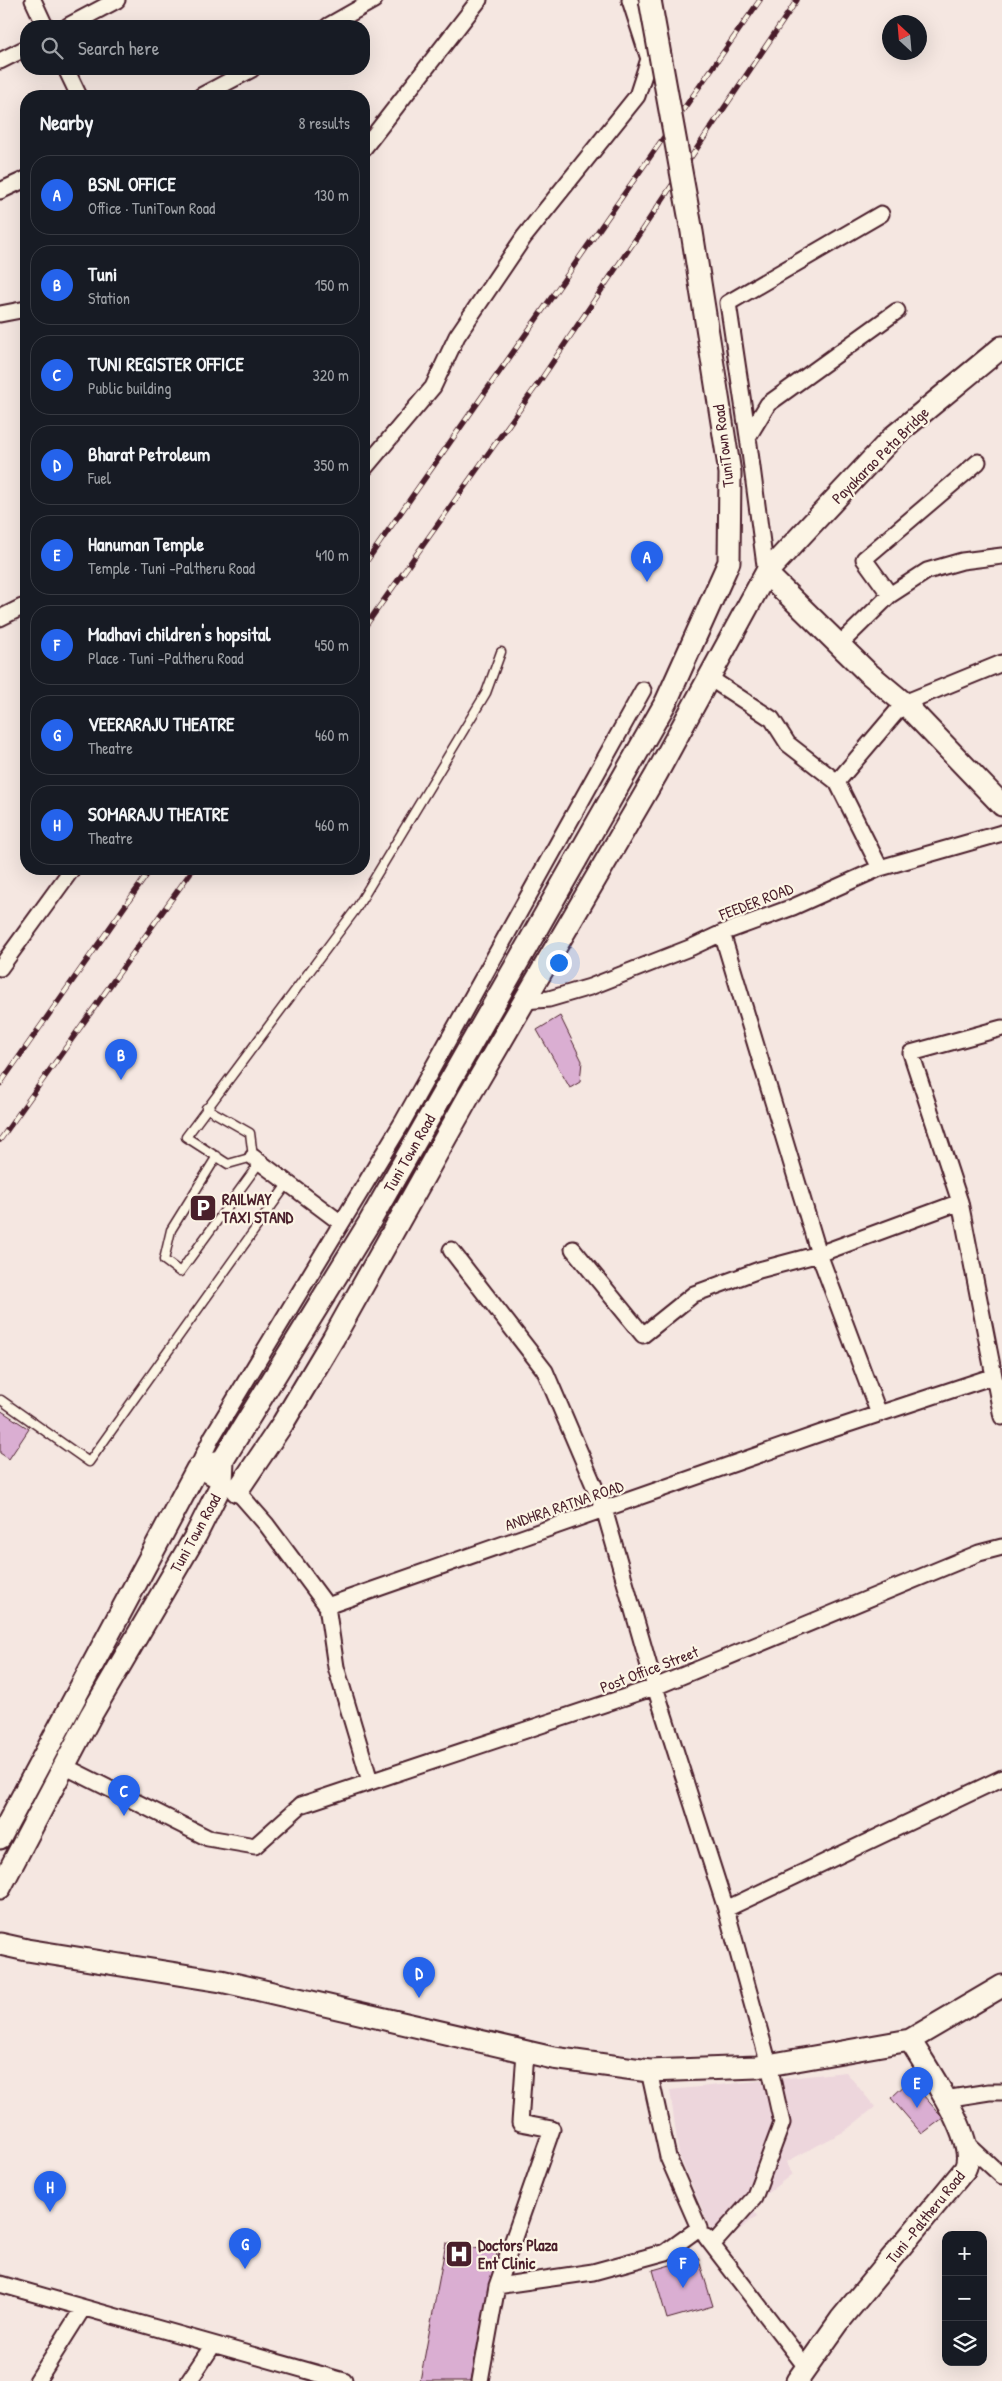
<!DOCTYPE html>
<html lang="en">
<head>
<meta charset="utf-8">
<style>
  :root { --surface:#171b24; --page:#20242c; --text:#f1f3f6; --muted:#9ea1a6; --line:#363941; --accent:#2563eb }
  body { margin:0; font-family:"Patrick Hand",sans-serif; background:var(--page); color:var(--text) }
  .controls { position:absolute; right:15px; bottom:15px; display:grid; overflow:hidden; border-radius:10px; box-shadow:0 5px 20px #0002 }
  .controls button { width:45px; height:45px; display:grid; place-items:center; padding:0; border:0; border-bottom:1px solid var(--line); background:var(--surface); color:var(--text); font:25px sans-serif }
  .compass { position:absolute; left:882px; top:15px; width:45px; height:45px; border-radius:50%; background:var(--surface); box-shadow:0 5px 20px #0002; rotate:334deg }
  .you { position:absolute; left:558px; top:962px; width:18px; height:18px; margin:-12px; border:4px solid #fff; border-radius:50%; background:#1a73e8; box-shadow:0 0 0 8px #1a73e833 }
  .badge { display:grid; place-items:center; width:32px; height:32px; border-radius:50%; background:var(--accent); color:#fff; font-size:16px; font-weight:700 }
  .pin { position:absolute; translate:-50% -41px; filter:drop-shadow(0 1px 2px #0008) }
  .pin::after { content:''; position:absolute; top:26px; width:18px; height:15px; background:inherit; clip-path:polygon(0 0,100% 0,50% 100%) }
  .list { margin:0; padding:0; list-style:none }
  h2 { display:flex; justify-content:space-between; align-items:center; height:65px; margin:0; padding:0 20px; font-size:21px }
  h2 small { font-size:16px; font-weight:400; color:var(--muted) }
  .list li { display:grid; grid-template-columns:32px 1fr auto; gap:15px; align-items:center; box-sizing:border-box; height:80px; margin:0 10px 10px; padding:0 10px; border:1px solid var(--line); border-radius:20px }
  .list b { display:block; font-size:19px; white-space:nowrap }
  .list p { margin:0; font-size:16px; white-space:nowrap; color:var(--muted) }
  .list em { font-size:16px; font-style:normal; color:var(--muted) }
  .icon { flex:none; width:28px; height:28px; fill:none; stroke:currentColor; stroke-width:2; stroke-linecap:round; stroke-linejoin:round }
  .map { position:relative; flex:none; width:1002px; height:2381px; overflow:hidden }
  .search { position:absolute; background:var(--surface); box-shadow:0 5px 20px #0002; left:20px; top:20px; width:350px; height:55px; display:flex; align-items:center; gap:12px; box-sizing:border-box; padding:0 18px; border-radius:20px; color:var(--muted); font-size:19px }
  .panel { position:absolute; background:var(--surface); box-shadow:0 5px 20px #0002; left:20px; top:90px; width:350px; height:785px; border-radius:20px }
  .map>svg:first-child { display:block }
</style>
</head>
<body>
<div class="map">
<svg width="1002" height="2381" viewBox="0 0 1002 2381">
  <rect width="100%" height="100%" fill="#f5e7e1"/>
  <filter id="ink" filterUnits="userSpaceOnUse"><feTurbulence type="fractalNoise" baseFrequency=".02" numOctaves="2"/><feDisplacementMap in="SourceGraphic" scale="10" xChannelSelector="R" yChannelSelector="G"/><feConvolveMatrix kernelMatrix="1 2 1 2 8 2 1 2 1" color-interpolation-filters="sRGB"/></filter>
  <g filter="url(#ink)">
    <path fill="#edd6dc" d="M846,2072L875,2107L845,2131L786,2162L792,2174L751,2206L757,2216L721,2244L708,2223L679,2155L670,2090Z"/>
    <path fill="#daaed2" stroke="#4a1f2b" d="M560,1016L582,1061L580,1082L570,1088L537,1030Z
      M0,1410L29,1429L9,1459L0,1453Z
      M910,2080L943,2118L922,2134L891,2098Z
      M446,2243L497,2252L471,2381H420Z
      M698,2257L713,2306L667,2319L653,2270Z"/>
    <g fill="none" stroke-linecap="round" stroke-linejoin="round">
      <g stroke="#4a1f2b" stroke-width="11">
        <path id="lane" d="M206,1108L250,1133L253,1157L228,1164L186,1137L356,909L486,693L501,652
          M217,1156L171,1230L164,1260L180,1272L260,1162
          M1,1400L89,1462L288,1183"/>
      </g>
      <g stroke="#4a1f2b" stroke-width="19">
        <path id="street" d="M33,0L45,26
          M68,26L117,0
          M328,26L374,0
          M0,61L26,48
          M66,69L79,96
          M201,96L252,69
          M364,148L479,0
          M0,191L26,179
          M0,314L26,309
          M748,437L728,303L881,214
          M978,462L864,559L890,595L927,571L962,561L1002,556
          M364,469L433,387L457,336L524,237L637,96L649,59L630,0
          M766,573L748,437L768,404L897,311
          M0,618L22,607
          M839,645L890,595
          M708,677L772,719L788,744L837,782L904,703L1002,663
          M643,690L402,1123L212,1437L197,1469L237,1491L266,1524L327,1606L821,1433L994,1376
          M837,782L880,868
          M722,933L819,1254L879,1414
          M0,968L72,869
          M524,1001L549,999L590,987L692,947L722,933L793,907L880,868L1002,833
          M253,1157L341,1223
          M960,1202L911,1053L1002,1028
          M573,1249L643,1335L694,1294L759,1270L819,1254L960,1202L1002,1417
          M451,1250L545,1371L604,1509L655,1687L726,1909L769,2065L782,2123L754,2198L712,2245
          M327,1606L336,1667L370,1781
          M64,1766L208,1838L255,1846L301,1805L655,1687L979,1553L1002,1547
          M726,1909L1002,1778
          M945,2099L989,2092H1002
          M965,2142L1002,2176
          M706,2237L806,2367
          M0,2284L344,2381
          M497,2286L593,2272L666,2252L699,2228L668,2157L649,2071
          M37,2381L83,2308
          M189,2381L213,2345
          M480,2381L497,2286L552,2129L520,2123L525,2052"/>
      </g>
      <g stroke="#4a1f2b" stroke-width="25">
        <path id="secondary" d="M766,573L867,672L904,703L1002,805
          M237,1491L283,1423L333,1339L469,1096L656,775L766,573L894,436L1002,347
          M0,1838L197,1469L223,1460
          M0,1888L91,1715L196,1535L222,1483L223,1460L369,1223L576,860
          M0,1944L27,1950L221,1981L553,2058L649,2071L757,2067L910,2040L1002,1986
          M797,2381L841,2319L965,2169C979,2141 925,2066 910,2040"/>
      </g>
      <use href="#lane" stroke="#fcf5e5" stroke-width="8"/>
      <use href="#street" stroke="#fcf5e5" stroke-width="15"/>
      <use href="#secondary" stroke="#fcf5e5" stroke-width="21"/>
      <g stroke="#4a1f2b" stroke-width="5.5">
        <path id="rail" d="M364,565L760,0
          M364,628L542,378L797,0
          M0,1084L151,869
          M0,1140L193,869"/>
      </g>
      <use href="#rail" stroke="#fcf5e5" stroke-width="4" stroke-dasharray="11" stroke-linecap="butt"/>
      <g stroke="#4a1f2b" stroke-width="25" stroke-linecap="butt">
        <path id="secondary-bridge" d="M576,860L666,702L729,562L730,473L692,232L650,0"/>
      </g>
      <use href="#secondary-bridge" stroke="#fcf5e5" stroke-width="21"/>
    </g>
  </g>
  <defs>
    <g id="parking-square" transform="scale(1.4375)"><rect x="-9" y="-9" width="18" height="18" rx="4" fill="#4a1f2b" stroke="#fcf5e5"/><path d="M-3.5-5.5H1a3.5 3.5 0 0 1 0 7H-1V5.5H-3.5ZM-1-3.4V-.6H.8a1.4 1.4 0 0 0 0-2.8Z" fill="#fff"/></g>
    <g id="hospital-square" transform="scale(1.4375)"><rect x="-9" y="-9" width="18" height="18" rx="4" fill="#4a1f2b" stroke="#fcf5e5"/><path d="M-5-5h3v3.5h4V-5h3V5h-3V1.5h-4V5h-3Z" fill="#fff"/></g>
  </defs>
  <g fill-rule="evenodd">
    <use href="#parking-square" x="203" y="1208"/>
    <use href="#hospital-square" x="459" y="2254"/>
  </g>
  <g text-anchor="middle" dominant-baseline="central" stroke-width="4.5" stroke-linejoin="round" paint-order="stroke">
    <g font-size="16" fill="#4a1f2b" stroke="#fcf5e5">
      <text transform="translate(723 446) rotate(-97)">TuniTown Road</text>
      <text transform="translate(880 455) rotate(-45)">Payakarao Peta Bridge</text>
      <text transform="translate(756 901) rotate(-21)">FEEDER ROAD</text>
      <text transform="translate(409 1153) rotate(-60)">Tuni Town Road</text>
      <text transform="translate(564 1505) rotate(-19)">ANDHRA RATNA ROAD</text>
      <text transform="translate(195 1533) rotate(-61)">Tuni Town Road</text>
      <text transform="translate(649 1669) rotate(-21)">Post Office Street</text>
      <text transform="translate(925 2217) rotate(-51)">Tuni -Paltheru Road</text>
    </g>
    <g font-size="16" font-weight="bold" fill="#4a1f2b" stroke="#fcf5e5" text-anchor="start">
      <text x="222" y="1199">RAILWAY<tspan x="222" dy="18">TAXI STAND</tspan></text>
      <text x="478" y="2245">Doctors Plaza<tspan x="478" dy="18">Ent Clinic</tspan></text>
    </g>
  </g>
</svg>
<div class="controls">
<button>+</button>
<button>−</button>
<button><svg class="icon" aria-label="layers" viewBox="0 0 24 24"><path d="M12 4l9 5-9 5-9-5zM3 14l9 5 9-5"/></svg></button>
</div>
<svg class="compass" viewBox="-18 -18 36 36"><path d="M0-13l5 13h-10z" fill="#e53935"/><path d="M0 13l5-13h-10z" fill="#9ea1a6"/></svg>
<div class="you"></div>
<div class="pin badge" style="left:647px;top:582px">A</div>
<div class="pin badge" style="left:121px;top:1080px">B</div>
<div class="pin badge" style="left:124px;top:1816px">C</div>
<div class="pin badge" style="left:419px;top:1998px">D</div>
<div class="pin badge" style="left:917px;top:2108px">E</div>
<div class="pin badge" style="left:683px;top:2288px">F</div>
<div class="pin badge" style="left:245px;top:2269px">G</div>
<div class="pin badge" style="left:50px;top:2212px">H</div>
<div class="search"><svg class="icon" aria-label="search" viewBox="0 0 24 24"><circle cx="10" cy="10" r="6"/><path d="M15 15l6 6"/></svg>Search here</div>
<section class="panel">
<h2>Nearby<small>8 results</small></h2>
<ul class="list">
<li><span class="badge">A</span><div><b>BSNL OFFICE</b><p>Office · TuniTown Road</p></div><em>130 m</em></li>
<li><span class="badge">B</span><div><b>Tuni</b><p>Station</p></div><em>150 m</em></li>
<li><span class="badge">C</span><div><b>TUNI REGISTER OFFICE</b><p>Public building</p></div><em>320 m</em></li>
<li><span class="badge">D</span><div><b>Bharat Petroleum</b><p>Fuel</p></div><em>350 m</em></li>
<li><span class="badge">E</span><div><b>Hanuman Temple</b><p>Temple · Tuni -Paltheru Road</p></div><em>410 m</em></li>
<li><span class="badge">F</span><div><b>Madhavi children's hopsital</b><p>Place · Tuni -Paltheru Road</p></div><em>450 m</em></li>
<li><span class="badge">G</span><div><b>VEERARAJU THEATRE</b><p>Theatre</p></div><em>460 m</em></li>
<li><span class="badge">H</span><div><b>SOMARAJU THEATRE</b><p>Theatre</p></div><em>460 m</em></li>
</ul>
</section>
</div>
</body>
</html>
